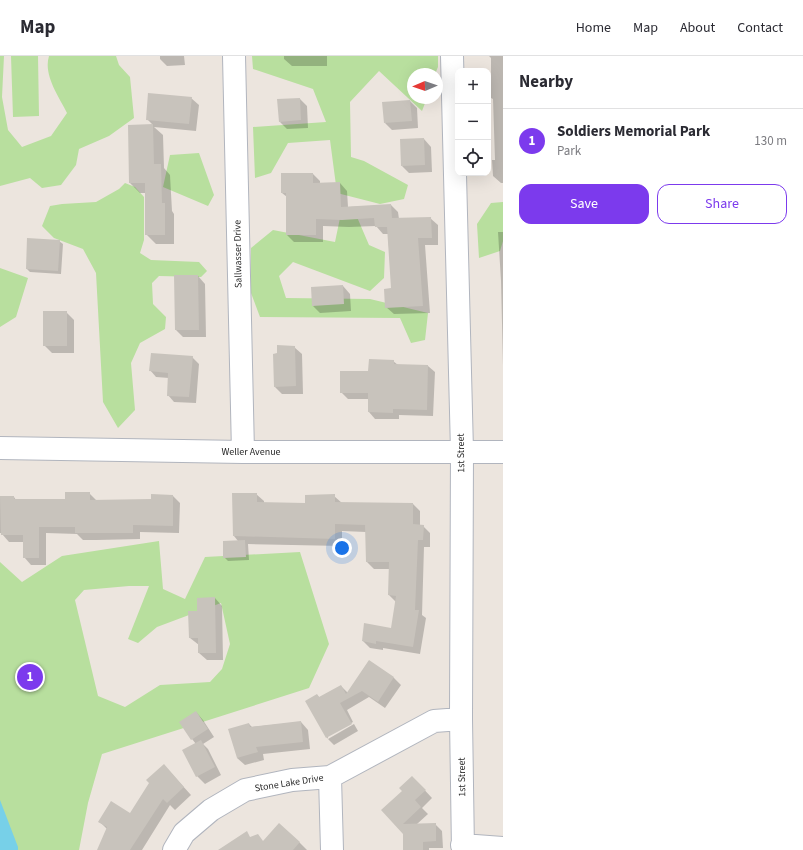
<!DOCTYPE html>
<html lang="en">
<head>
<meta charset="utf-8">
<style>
  :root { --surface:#fff; --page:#f7f7f7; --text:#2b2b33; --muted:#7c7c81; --line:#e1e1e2; --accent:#7c3aed }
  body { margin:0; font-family:"Source Sans 3",sans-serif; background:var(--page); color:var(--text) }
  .controls { position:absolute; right:12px; top:12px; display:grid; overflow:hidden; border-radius:8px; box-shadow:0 4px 16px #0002 }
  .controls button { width:36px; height:36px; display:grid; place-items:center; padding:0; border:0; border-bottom:1px solid var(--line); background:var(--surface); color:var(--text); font:20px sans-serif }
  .compass { position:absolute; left:407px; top:12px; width:36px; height:36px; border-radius:50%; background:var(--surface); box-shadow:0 4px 16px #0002; rotate:268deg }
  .you { position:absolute; left:342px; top:492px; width:14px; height:14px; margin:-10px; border:3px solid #fff; border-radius:50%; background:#1a73e8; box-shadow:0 0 0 6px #1a73e833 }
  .badge { display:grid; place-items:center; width:26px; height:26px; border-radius:50%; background:var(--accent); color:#fff; font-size:13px; font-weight:700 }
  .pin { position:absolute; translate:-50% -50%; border:2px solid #fff; box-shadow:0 1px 4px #0006 }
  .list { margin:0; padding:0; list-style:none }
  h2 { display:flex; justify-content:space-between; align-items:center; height:52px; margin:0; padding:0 16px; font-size:17px }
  h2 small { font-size:13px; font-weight:400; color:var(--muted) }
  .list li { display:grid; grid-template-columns:26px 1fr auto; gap:12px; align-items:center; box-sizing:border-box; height:64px; padding:0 16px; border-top:1px solid var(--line) }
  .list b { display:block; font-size:15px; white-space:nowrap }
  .list p { margin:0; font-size:13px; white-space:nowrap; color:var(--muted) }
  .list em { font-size:13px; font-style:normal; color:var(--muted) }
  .actions { display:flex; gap:8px; padding:12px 16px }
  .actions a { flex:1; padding:9px 0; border:1px solid var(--accent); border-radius:12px; text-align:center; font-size:14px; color:var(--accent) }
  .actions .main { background:var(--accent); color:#fff }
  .icon { flex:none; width:22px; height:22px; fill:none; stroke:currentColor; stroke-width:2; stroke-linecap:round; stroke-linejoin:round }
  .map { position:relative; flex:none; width:503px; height:794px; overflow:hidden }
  header { display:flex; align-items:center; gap:24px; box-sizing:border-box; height:56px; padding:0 20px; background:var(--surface); border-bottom:1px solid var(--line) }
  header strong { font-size:19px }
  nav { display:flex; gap:22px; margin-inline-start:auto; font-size:14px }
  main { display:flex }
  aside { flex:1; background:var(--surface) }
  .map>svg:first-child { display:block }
</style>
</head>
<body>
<header>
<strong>Map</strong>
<nav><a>Home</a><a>Map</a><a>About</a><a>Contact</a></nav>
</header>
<main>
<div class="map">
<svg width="503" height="794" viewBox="0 0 503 794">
  <rect width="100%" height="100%" fill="#ece5de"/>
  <path fill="#b8df9e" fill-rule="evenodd" d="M0,0H4L2,41L8,74L22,91L51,80L67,57C59,41 43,19 49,0H116L119,9L130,21L134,62L109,80L79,93L76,109L61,129L42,132L30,122L0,130Z
    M11,0H38L39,60L13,61Z
    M252,0H438V11L435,18H413V42H427L422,55L379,15L350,46L351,101L364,105L408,129L404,143L380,148L337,137L330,84L288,87L271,117L255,122L253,71L326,66L313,33L253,13Z
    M199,97L214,139L208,150L163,131L170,99Z
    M125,127L135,131L144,141V184L140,197L151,204L199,206L207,215L201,221L159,220L152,227L153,248L166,261L165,273L140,287L131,307L135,354L118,372L103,346L96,217L83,193L54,182L42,170L50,150L62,148L96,146L119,133Z
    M503,146V185L500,195L479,202L477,168L491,147Z
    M357,161L369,189L385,196L384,222L370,235L293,206L279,220L286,242L370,243L428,257L425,284L411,287L400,262L260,261L251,237V192L273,174L335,186L340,162Z
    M0,212L28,222L16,261L0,271Z
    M159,485L163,533L185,543L205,501L300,496L329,588L309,632L102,698L88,747L79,794H0V506L22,526L62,500ZM129,530H149L128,583L138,587L157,571L221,547L230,588L222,613L210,626L160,629L125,651L98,640L75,544L84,534Z"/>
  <path fill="#77d0e8" d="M0,744L18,791V794H0Z"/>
  <path fill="#0003" d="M160,0H184L185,9L167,10L160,3Z
    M284,0H327V10H292L284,3Z
    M489,0H503V127H501L493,120L492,104H495L493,43L491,42V2Z
    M191,42L199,49L196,75L154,71L163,79L164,112L170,119L172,155L174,158V188H156L146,178V137H140L130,127L153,69L147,63Z
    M300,43L307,50L308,72L287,73L280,66Z
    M410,45L417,52L418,72L392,74L385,67Z
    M424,83L431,91L432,116L409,117L402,110Z
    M313,118L320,125V128L340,127L347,135L348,151L391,149L398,156L399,163L430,162L438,169V189H425L430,257L394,258L386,251L392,233L388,178H383L376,170L349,171L323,170V186H294L287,179V141L282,137Z
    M498,176H503V310L501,225Z
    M59,185L63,188L61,218L30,216L27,213Z
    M198,220L205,228L206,281H183L176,274Z
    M343,230L350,238L351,255L320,257L313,250Z
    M66,256L74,264V297H52L44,289Z
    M294,291L302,298L303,338H282L275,331Z
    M192,301L199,308L196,347L174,346L168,339L169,322L156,321L150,314Z
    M393,305L398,309L428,310L435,316L433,360L399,359V363H375L369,356V343H348L341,336L369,316Z
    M89,437L97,445L152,444L173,440L180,447L179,477L140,476V483L97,484H83L77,478L46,477V509H31L24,501V486H9L2,478V477H0V441H14L16,444H66Z
    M233,438H256L264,445V447L306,448L334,440L342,447L413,448L420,455V470H423L430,477V491H424L422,559L426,562L420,598L383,592V594L370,592L363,585L392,573L396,546L389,539L390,513H374L367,506L366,476L342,475V490L248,488L249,504L228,505L224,501L238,485L234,480Z
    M215,542L222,550L223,604H207L199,597V589L190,582L198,556Z
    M369,605L394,622L401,629L385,652L369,641L347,654L353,666L328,680V683L307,645L317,639L320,642L341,630L348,637Z
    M196,656L203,664L214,681L203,688L208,693L221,719L205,728L197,720L196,688L192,683Z
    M301,666L308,674L310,693L263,698L264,704L245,709L237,702L249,668L252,671Z
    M354,668L358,675L334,689L328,683Z
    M171,717L191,739L175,754L170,749L142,794H98L107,773L99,765L130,758Z
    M419,728L432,742L422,752L428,758L417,768H435L442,775L443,792H429V794H404V777L382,754Z
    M299,786L307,794H262Z"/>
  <path fill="#c8c3bc" d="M148,37L192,41L189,68L146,64Z
    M300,42L301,64L279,66L277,43Z
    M410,44L412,65L384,67L382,46Z
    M153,68L154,108H161L162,147H165V179H145V127H129L128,69Z
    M424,82L425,109L401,110L400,83Z
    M281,117H313V127L340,126L341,151L391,148L392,162L431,161L432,182H418L423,250L385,252L384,233L391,232L387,171H375L374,162L342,164L316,163V179H286V137H281Z
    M27,182L60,184L58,215L26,213Z
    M174,219H198L199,274H175Z
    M343,229L344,248L312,250L311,231Z
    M43,255H67V290H43Z
    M277,289L295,290L296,330L274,331L273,298L277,297Z
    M151,297L193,300L189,341L167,340L168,317L149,315Z
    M369,303L394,304V308L428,309L427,354L393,353V357L368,356V337H340V315H368Z
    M65,436H90V444L151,443V438L173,439V470L133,469V477H75V471H39V502H23V479H1L0,440H14V443H65Z
    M232,437H257V446L305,447V439L335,438V446L413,447V468L424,469L423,484H418L415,554H419L413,591L376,585V588L362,585L364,567L391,572L396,540L388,539L389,506H366L365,469L335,468V483L233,480Z
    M245,484L246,501L223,502V485Z
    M215,541L216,597H198V582H189L188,555H197V542Z
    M369,604L394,621L378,646L362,635L340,647L352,668L326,682L305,645L317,638L319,641L341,629L346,638Z
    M196,655L208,673L191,684L179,666Z
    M301,665L303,686L256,691L258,696L237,702L228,673L249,667L250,671Z
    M201,684L215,711L196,721L182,694Z
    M164,708L184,731L167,747L163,743L130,794H97L107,771L98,766L111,745L130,757L149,727L146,724Z
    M412,720L426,734L415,744L421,751L403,768L436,767V785L423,786V794H403V778L381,754L402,735L399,732Z
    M279,767L300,786L293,794H218L247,775L250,781L258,778L263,785Z"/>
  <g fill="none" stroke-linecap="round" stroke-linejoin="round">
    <g stroke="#b1b5be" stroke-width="24">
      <path id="minor" d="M234,0L243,396
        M452,0L462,395L461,663L463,794
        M0,392L243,396H503
        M330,721L434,665L461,663
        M462,789L503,792
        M174,794L184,777L211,754L245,734L292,724L330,721L332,794"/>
    </g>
    <use href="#minor" stroke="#fff" stroke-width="22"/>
  </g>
  <g text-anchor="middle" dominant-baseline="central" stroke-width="4" stroke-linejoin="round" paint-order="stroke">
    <g font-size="10" fill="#2b2b2b" stroke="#fff">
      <text transform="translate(238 198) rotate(-91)">Sallwasser Drive</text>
      <text x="251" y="396">Weller Avenue</text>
      <text transform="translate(461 397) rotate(-91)">1st Street</text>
      <text transform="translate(462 721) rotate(-91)">1st Street</text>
      <text transform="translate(289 727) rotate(-9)">Stone Lake Drive</text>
    </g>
  </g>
</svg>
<div class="controls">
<button>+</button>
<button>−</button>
<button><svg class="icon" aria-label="locate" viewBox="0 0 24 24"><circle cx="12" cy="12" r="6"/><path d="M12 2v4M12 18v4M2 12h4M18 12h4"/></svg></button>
</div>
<svg class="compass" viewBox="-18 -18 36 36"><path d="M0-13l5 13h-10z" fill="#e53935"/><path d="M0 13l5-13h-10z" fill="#7c7c81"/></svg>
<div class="you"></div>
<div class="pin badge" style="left:30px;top:621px">1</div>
</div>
<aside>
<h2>Nearby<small></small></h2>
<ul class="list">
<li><span class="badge">1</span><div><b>Soldiers Memorial Park</b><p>Park</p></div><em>130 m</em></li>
</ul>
<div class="actions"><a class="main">Save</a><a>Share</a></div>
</aside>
</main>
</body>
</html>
